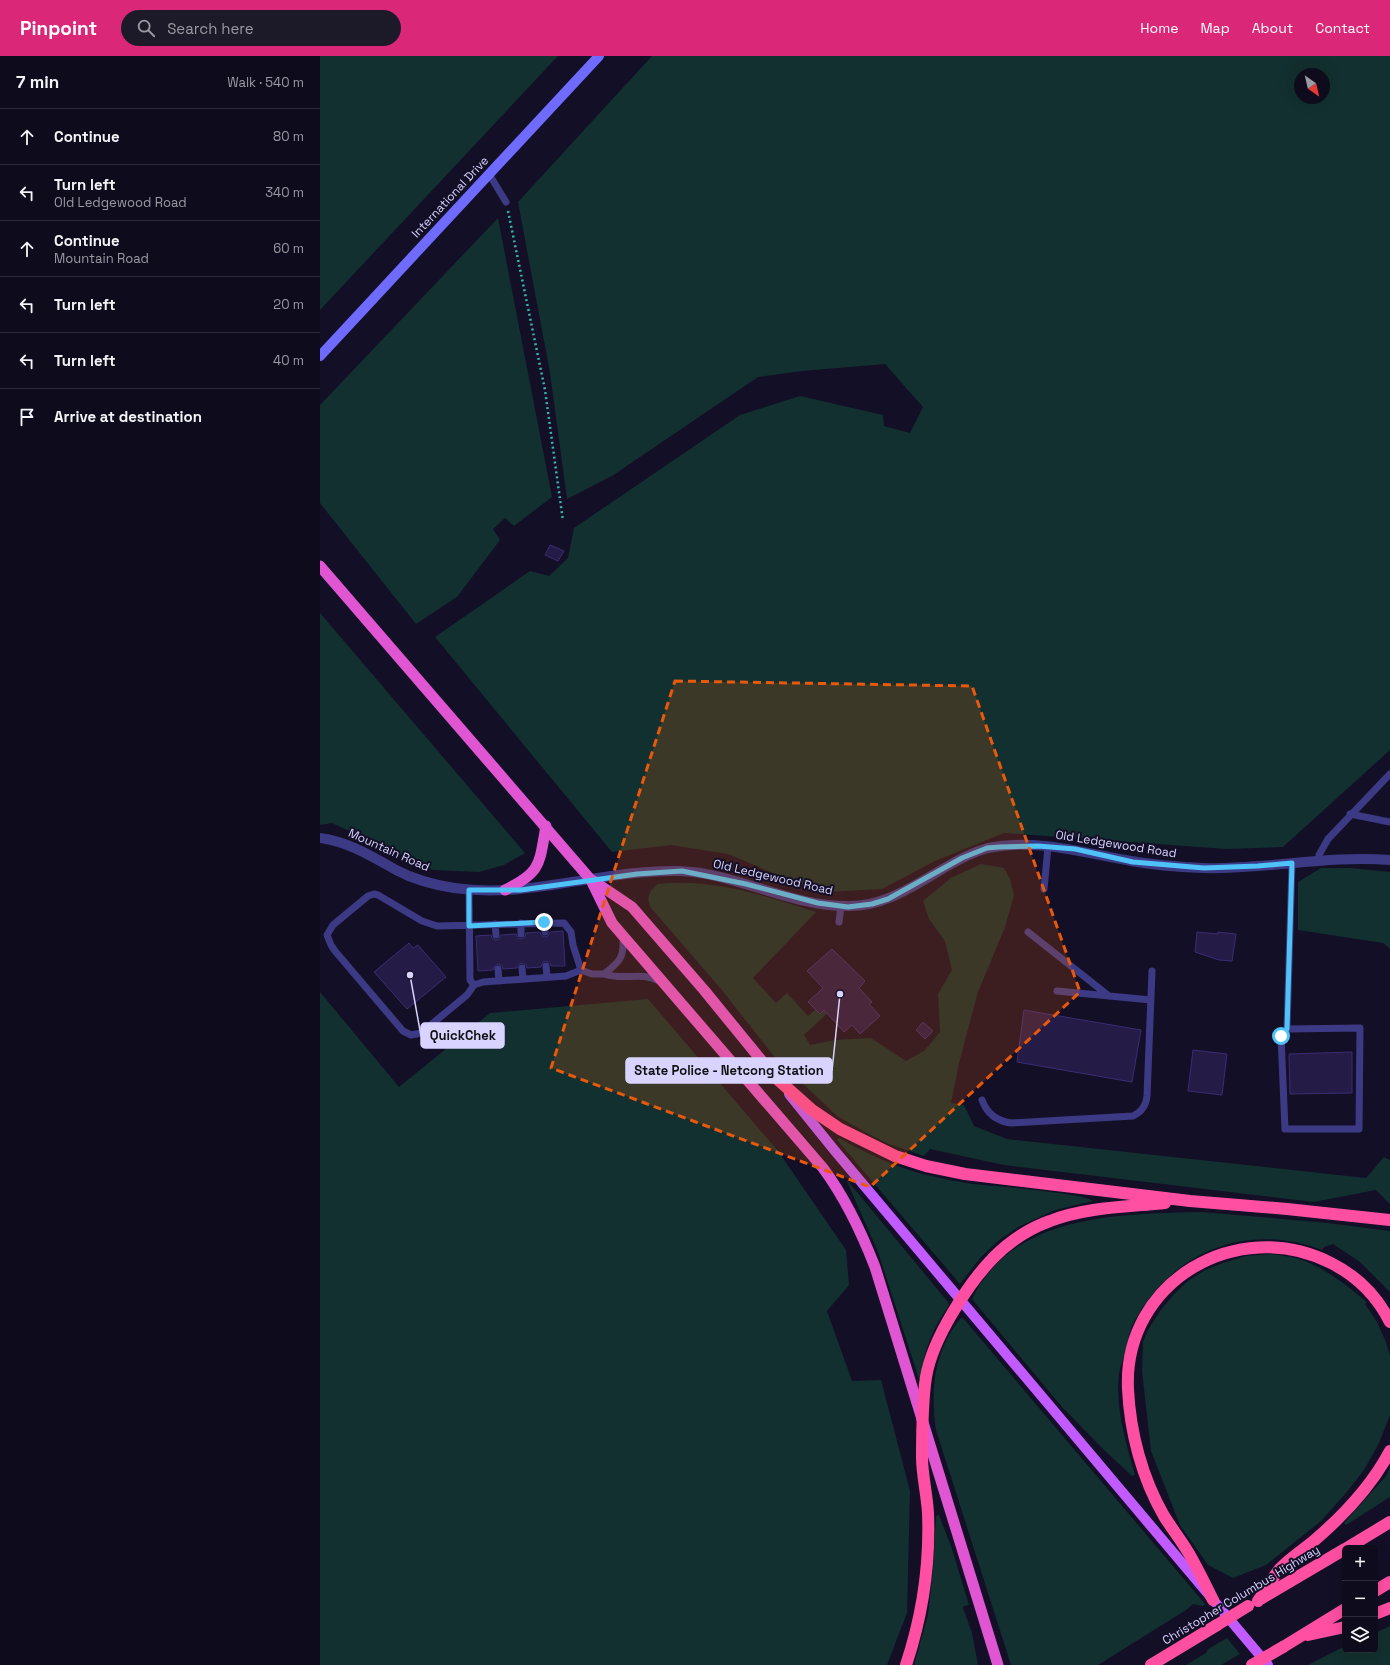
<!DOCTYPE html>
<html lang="en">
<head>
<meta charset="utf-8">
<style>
  :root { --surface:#0e0b1c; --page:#1c1929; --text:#f1f3f6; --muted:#9b9ba3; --line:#2e2b3b; --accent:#db2777 }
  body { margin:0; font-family:"Space Grotesk",sans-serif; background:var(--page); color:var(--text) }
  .controls { position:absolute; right:12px; bottom:12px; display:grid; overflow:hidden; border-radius:6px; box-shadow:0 4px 16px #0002 }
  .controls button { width:36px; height:36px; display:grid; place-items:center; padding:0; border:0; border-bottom:1px solid var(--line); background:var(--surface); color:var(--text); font:20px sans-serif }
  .compass { position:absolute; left:974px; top:12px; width:36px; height:36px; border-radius:50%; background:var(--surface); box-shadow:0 4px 16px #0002; rotate:146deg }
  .stop { position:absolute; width:12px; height:12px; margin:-9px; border:3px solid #4fc3f7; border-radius:50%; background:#fff }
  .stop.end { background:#4fc3f7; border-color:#fff; box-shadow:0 1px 4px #0008 }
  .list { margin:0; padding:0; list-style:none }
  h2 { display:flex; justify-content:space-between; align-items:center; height:52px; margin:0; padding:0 16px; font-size:17px }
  h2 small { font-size:13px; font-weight:400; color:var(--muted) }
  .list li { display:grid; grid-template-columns:26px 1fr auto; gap:12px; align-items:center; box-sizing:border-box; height:56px; padding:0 16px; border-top:1px solid var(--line) }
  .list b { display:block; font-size:15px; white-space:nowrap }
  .list p { margin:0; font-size:13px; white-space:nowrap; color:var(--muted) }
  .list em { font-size:13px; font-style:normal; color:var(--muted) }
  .icon { flex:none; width:22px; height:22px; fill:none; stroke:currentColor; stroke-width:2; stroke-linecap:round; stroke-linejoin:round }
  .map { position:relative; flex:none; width:1070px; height:1609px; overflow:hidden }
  header { display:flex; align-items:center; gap:24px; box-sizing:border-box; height:56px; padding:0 20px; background:var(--accent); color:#fff }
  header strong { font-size:19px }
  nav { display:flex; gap:22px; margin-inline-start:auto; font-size:14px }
  .search { width:280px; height:36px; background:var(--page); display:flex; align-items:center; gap:10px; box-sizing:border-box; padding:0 14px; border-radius:22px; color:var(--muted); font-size:15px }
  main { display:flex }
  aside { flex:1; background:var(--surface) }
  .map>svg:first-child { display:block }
</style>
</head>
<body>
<header>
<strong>Pinpoint</strong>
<div class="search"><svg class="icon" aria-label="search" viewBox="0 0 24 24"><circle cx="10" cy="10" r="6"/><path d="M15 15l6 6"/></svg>Search here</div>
<nav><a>Home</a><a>Map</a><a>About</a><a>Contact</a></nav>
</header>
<main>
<aside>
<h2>7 min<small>Walk · 540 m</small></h2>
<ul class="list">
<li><svg class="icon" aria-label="ahead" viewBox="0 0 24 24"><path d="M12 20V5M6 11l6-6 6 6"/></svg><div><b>Continue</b></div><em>80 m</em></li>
<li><svg class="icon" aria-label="left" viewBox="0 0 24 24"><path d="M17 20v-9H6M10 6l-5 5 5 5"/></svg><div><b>Turn left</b><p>Old Ledgewood Road</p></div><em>340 m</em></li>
<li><svg class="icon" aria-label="ahead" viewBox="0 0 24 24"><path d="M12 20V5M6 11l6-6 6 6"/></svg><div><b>Continue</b><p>Mountain Road</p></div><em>60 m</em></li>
<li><svg class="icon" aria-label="left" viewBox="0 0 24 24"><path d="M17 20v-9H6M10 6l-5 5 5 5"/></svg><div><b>Turn left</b></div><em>20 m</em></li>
<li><svg class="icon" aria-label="left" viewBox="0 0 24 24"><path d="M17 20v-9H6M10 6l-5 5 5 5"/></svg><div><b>Turn left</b></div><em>40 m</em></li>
<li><svg class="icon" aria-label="arrive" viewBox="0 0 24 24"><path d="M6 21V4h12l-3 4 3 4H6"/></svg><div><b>Arrive at destination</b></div></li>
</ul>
</aside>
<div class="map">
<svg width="1070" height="1609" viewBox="0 0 1070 1609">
  <rect width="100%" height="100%" fill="#130f26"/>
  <path fill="#12302f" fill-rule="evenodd" d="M0,0H238L0,254Z
    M332,0H1070V694L963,791L906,793L684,777L615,805L562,833L506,836L455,818L408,798L351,789L292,796L115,581L210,515L229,520L248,502L254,472L420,359L480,340L563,359L564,370L590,377L603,351L565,308L482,315L438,321L292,420L247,443L230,317L198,146ZM980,18H1004V42H980Z
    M178,162L232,441L194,470L185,462L173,473L180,484L137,541L96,568L0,447V349Z
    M0,557L205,797L184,809L159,816L113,814L12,767L0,769Z
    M661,808L684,812L690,823L694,839L685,871L658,936L639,1007L631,1047L644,1049L654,1070L687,1083L1046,1122L1064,1101L1070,1104V1148L1056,1134L994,1146L684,1109L610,1093L604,1100L569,1088L543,1075L517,1060L497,1041L453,999L401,933L332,853C325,843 329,834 338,828C392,822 446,840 496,856L433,922L456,947L467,937L488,960L495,954L500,958L515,945L517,948L484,979L490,989L515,984L551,982L586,1005L604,995L620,976L618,938L632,914L625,885L609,863L603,845L631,822Z
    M1001,812H1031L1070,816V893L1063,887L978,874V826Z
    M0,936L79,1031L170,957L328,943L458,1095L526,1194L529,1229L507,1255L532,1325L561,1324L590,1435L587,1557L567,1609H0Z
    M519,1082C548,1098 579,1113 611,1120C625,1123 639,1126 653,1128C673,1130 763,1137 773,1145L735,1154L698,1171L678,1185L661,1201L640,1228L517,1084Z
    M526,1123L628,1246L629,1249C613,1272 603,1295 601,1323H599L558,1196Z
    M882,1156L1008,1167L1070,1175V1236L1040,1206L1013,1188L1004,1191L1002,1194C925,1165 851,1196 813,1268C809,1276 808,1286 806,1294C804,1302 800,1310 799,1318C795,1352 806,1387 815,1419L812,1420L784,1394L742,1351L652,1243C693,1157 800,1158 882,1156Z
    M951,1198C959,1199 968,1200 976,1202C1003,1210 1025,1228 1047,1246L1045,1248L1057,1266L1066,1286L1070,1300V1359L1059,1387L1044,1414L1026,1437L1001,1465L946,1509L913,1522L888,1509L860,1469L831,1395L822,1315L823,1286L828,1274L840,1255L855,1237L868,1225L885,1214L903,1207L926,1200Z
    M641,1262H643L885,1548L883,1550L873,1548L866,1554L778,1609H691L616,1374C610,1334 614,1294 641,1262Z
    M1070,1412V1441L1026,1469L1024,1467L1066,1420Z
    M619,1459L631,1490L649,1549L644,1550L643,1552L652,1577L658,1609H594L608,1559L613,1513L616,1460Z
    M1070,1570V1609H988L1025,1590V1594H1055V1577Z
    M907,1582L920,1598L901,1609H866L886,1597L888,1593Z"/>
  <path fill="#241b47" stroke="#3b2d73" d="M230,489L244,495L238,505L225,499Z
    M243,875L245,910H231L230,907L226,905L223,906L221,911L207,912L206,909L202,907L199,908L197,912L183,913L182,910L178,908L174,911L173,914L158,915L156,880L171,879L172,882L176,884L179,883L181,879L196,878L198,882L201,883L205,881L206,877L220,876L221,879L225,881L228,880L230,876Z
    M877,876L898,878V876L916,878L912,905L899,904L875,896Z
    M89,887L93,892L98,889L126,921L87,953L54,916Z
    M512,893L545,925L539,932L552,946L549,948L560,960L540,978L532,969L524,976L504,954L500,958L488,946L503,932L487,915Z
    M704,954L821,974L812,1026L697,1006Z
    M603,966L613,975L605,983L596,974Z
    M873,994L907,998L902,1039L868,1035Z
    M1032,996V1037L970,1038L969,998Z"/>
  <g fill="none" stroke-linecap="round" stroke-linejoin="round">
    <path stroke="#2fb8b0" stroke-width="2.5" stroke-dasharray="2 3" stroke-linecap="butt" d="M188,155L225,334L243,465"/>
    <path stroke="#3d3a85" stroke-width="7" d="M169,118L186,146
      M1030,758L1070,766
      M999,805V799L1008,783L1070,718
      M724,833L728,791
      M149,834L150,924L154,929
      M224,866L225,876
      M519,866L521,850
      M201,867V878
      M175,868L176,879
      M708,876L789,940
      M303,879C304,901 302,904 284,918C304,925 321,915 339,925
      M226,910L227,921
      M202,912L203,923
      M178,913L179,925
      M261,914L246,920L163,926L154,929L147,939L101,977L91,979L83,975L15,895L11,889L7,879L13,869L48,840L54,838L58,839L102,865L117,870L244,867L251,876L253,889L261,914L272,918H284
      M737,935L831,944
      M1040,972L1039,1073H965L961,980L967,973Z
      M967,973L972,807
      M662,1044C667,1058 677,1065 691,1067L813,1060C822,1056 826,1050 827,1040L832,915"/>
    <path stroke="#3d3a85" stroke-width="10" d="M0,782C29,786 51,800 76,814C93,823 115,829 134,832C210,843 284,813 359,815C417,817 469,850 527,850C567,851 599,826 633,807C644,801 656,795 668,792C716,782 764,797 811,805C834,809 859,811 882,812C945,814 1007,799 1070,804"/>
    <path stroke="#6f6bff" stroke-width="10" d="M0,300L279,0"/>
    <path stroke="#c25bff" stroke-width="10" d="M469,1038L515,1095L948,1609"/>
    <path stroke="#e055d1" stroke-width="11" d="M0,510L271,824L292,867L503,1112C526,1143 541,1175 555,1211L678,1609
      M272,824L312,851L384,934L455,1021
      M185,834C222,816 219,808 226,770"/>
    <path stroke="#ff4fa3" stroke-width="12" d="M455,1021L492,1054L520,1073L575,1100L606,1110L645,1118L870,1145L967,1153L1070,1164
      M1027,1492L1070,1466
      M1055,1535L1070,1526
      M942,1542L1025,1493
      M893,1544C885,1528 877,1511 868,1496C861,1484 852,1473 844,1460C822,1422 810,1376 808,1333C803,1226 917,1159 1011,1207C1037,1220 1057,1240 1070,1266
      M938,1545C945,1535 951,1524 959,1514C966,1505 986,1492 996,1483C1025,1458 1052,1429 1070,1395
      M1055,1558L1070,1552
      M988,1579L1025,1571
      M963,1591L1025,1553
      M586,1609C602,1561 610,1508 608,1457C607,1439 602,1418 602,1402C602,1375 602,1347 606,1321C610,1298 621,1276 633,1256C657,1216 685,1181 730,1165C766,1151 807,1151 845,1147
      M831,1609L897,1569"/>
    <path stroke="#ff4fa3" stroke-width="12" d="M897,1569L928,1550
      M932,1609L963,1591"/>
  </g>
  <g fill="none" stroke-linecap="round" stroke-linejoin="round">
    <path stroke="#4fc3f7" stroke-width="5" d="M224,866L149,870V834H201L317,818L362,815L426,828L498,847L528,851L552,848L568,843L642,802L667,792L679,791L718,790L755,793L813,806L884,812L938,810L972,807L967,973L961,980"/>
  </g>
  <path fill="#e8590c" fill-opacity="0.2" stroke="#e8590c" stroke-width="3" stroke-dasharray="8 5" stroke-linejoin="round" d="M355,625L652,630L760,936L550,1131L231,1012Z"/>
  <g text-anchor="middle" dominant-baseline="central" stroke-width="4" stroke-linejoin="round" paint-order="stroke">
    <g font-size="12" fill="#d9d4ff" stroke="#130f26">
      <text transform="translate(130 141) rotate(-47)">International Drive</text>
      <text transform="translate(796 788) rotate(9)">Old Ledgewood Road</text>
      <text transform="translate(69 794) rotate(24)">Mountain Road</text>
      <text transform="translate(453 821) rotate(13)">Old Ledgewood Road</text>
      <text transform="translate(921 1539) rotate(-31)">Christopher Columbus Highway</text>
    </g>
  </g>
  <path fill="none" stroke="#d9d4ff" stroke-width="1.5" d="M90 919L101 980M520 938L512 1015"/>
  <g fill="#d9d4ff" stroke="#130f26" stroke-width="1.5">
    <circle cx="90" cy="919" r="4"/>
    <circle cx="520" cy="938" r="4"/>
  </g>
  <g fill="#d9d4ff" stroke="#d9d4ff" stroke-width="1.5">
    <rect x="101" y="967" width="83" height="25" rx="4"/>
    <rect x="306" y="1002" width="206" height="25" rx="4"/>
  </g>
  <g font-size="13" text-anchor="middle" font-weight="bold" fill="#111">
    <text x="143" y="984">QuickChek</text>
    <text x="409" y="1019">State Police - Netcong Station</text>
  </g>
</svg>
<div class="controls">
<button>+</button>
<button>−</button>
<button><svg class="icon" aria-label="layers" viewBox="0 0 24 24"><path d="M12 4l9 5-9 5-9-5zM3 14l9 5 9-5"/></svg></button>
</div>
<svg class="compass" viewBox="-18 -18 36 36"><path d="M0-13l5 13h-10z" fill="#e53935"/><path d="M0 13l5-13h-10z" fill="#9b9ba3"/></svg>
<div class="stop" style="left:961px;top:980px"></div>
<div class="stop end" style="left:224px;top:866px"></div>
</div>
</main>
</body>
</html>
